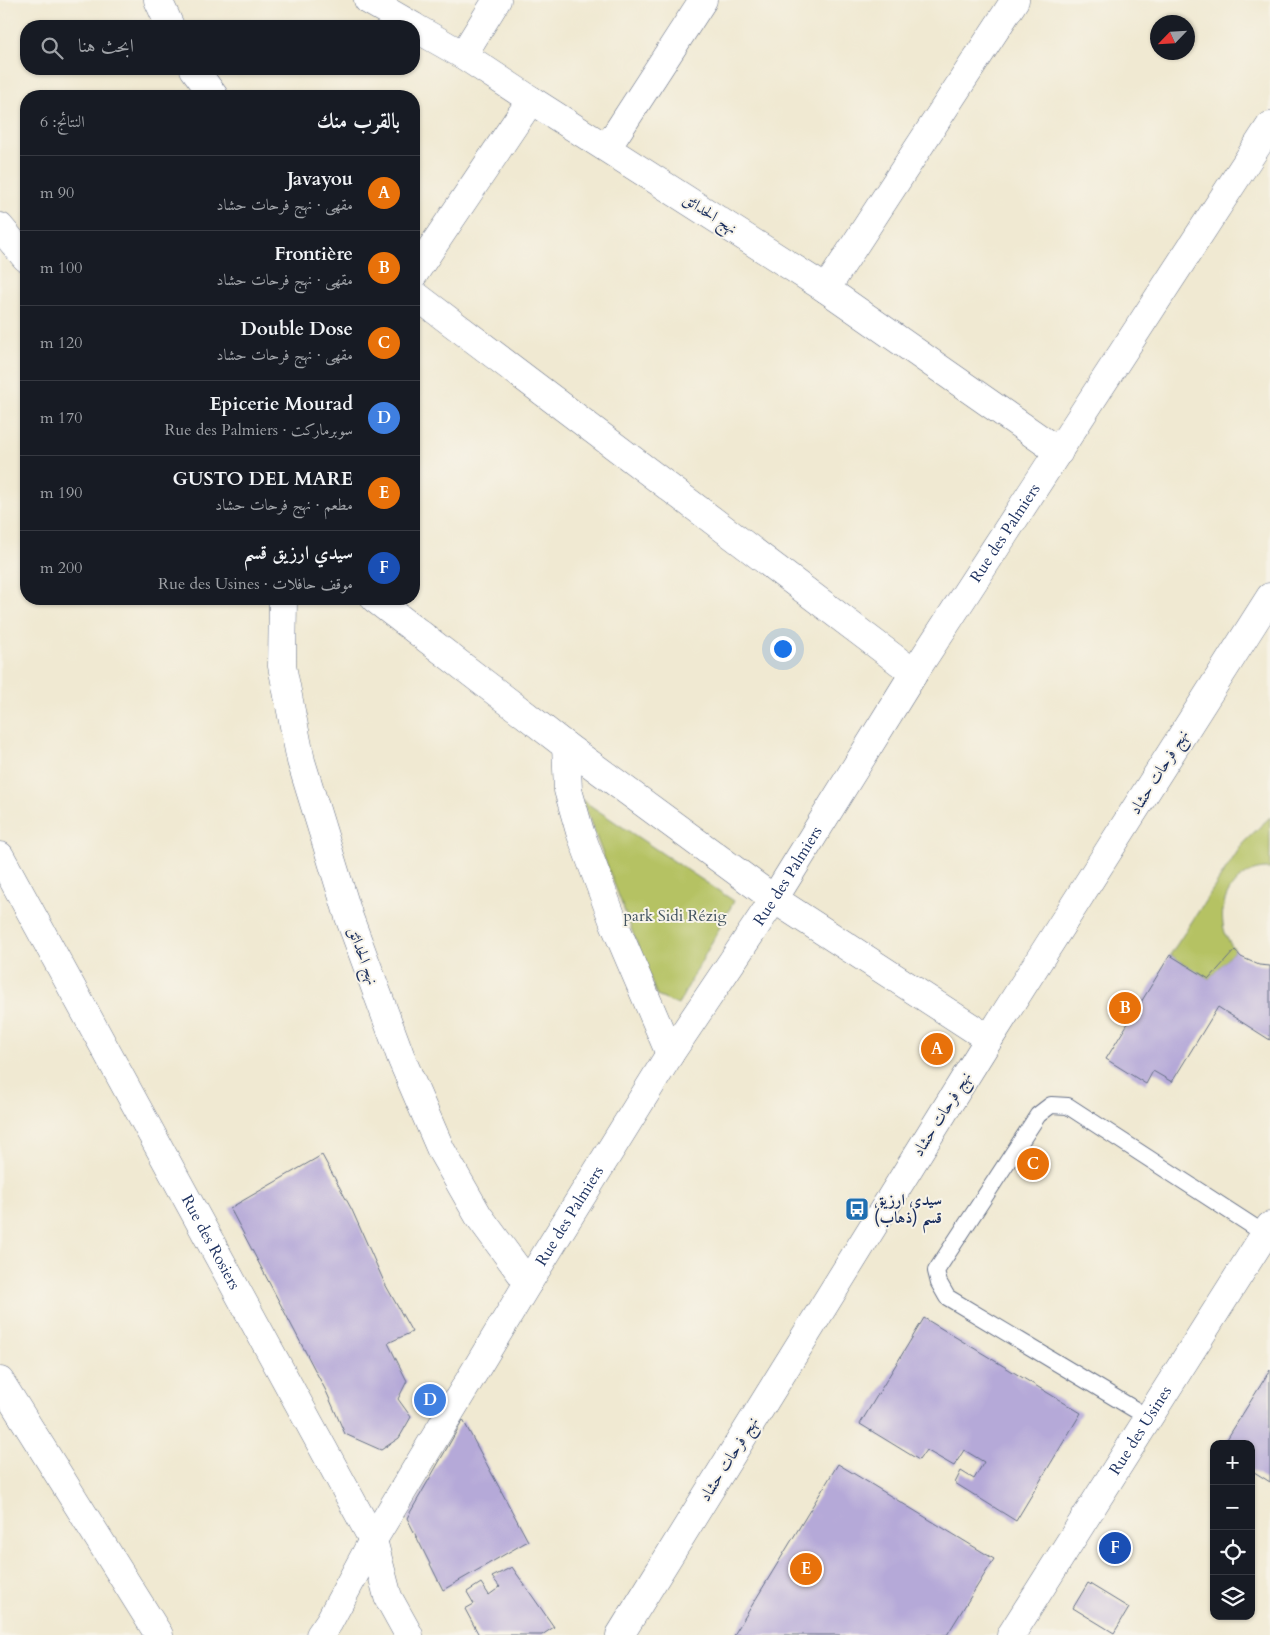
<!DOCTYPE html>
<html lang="ar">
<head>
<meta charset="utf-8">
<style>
  :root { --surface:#171b24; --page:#20242c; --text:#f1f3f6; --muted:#9ea1a6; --line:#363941; --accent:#7c3aed }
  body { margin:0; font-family:Cardo,Amiri,serif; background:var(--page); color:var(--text); direction:rtl }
  .controls { position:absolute; right:15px; bottom:15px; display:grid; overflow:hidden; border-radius:10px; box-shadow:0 1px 4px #0004 }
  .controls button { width:45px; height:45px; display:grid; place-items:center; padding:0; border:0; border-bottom:1px solid var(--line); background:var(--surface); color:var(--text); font:25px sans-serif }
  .compass { position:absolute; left:1150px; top:15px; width:45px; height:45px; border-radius:50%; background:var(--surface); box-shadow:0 1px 4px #0004; rotate:245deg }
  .you { position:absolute; left:782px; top:648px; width:18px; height:18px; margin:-12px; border:4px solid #fff; border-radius:50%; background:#1a73e8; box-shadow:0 0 0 8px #1a73e833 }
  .badge { display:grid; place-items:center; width:32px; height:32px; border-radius:50%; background:var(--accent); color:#fff; font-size:16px; font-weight:700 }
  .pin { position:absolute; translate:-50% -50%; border:2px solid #fff; box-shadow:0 1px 5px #0006 }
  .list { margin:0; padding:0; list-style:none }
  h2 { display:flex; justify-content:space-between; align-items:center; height:65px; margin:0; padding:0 20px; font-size:21px }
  h2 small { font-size:16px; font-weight:400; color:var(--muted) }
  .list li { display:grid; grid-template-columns:32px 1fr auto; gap:15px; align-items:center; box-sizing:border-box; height:75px; padding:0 20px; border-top:1px solid var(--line) }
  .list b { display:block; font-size:19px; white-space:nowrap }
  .list p { margin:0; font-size:16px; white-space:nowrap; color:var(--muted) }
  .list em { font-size:16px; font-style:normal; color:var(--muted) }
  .icon { flex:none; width:28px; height:28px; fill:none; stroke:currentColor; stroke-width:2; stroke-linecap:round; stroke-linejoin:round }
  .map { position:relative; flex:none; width:1270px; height:1635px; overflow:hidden; direction:ltr }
  .search { position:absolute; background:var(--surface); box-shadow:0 1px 4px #0004; left:20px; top:20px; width:400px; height:55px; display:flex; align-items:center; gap:12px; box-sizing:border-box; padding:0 18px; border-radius:20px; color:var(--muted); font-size:19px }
  .panel { position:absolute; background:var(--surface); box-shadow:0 1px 4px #0004; left:20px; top:90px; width:400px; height:515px; border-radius:20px; direction:rtl }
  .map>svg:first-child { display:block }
</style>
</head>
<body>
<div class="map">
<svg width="1270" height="1635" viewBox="0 0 1270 1635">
  <rect width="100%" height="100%" fill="#f7f3e8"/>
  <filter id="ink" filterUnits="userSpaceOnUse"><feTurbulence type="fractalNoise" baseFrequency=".02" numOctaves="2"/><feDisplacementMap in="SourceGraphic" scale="10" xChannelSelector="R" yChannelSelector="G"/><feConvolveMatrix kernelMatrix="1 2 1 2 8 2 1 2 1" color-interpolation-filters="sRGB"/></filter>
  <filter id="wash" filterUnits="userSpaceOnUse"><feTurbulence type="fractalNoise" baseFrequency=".0096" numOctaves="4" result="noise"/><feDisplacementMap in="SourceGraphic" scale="20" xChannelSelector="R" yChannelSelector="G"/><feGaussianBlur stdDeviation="1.12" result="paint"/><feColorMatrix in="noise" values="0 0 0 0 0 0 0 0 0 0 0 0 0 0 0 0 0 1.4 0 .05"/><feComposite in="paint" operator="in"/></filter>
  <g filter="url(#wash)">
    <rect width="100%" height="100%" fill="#f0e9d2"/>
    <path fill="#b5c264" stroke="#687861" d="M582,800L734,901L678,1005L657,996Z
      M1270,817V869C1227,867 1208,919 1235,950L1209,979L1170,955L1243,843Z"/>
    <g id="blocks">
      <path fill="#b5a9d8" d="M1235,950L1241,957L1259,965L1270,966V1040L1218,1007L1172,1082L1153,1071L1146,1084L1106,1059L1170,955L1209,979Z
        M322,1155L352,1210L385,1284L412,1332L388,1343L407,1381L398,1399L411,1417L399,1438L381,1450L345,1434L326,1391L230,1208Z
        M924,1318L1081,1413L1016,1521L955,1483L961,1471L974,1479L984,1462L964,1450L954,1466L926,1450L919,1460L860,1424Z
        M1270,1370V1482L1251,1470V1444H1224Z
        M463,1420L528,1541L443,1590L407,1518Z
        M838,1464L994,1559L947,1635H734Z
        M512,1567L554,1627L542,1635H479L465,1609L474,1604L467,1592L481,1583L489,1595L500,1587L492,1577Z
        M1088,1583L1129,1608L1114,1633L1073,1608Z"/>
    </g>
  </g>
  <g filter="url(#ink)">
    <use href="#blocks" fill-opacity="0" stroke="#667087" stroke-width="1"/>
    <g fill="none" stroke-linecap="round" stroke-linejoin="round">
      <g stroke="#667087" stroke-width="18">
        <path id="service" d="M1149,1418L947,1297L939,1283L936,1271L1038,1115L1051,1105L1068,1106L1265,1234"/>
      </g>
      <g stroke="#667087" stroke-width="29">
        <g id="minor">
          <path d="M158,0L170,26"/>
          <path d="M368,0L413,26"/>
          <path d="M497,0L463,55L531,100"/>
          <path d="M414,27L463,55"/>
          <path d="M194,69L214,96"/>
          <path d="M607,148L703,0"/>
          <path d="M0,227L26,258"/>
          <path d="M414,274L531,100L826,289L1059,452"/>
          <path d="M826,289L1015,0"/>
          <path d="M414,294L914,673"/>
          <path d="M283,599L282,666L301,761L349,917L402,1060L441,1150L478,1215L528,1283"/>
          <path d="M375,599L566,746L774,899L989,1039"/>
          <path d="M566,746L568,790L580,832L614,923L670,1054"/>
          <path id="s1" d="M0,856L373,1540L388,1597L409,1635"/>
          <path d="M0,1381L159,1635"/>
          <path id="s2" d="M320,1635L329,1622L373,1540L528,1283L670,1054L774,899L914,673L1270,126"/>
          <path d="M620,1635L989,1039L1270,597"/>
          <path id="s3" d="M1011,1635L1270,1226"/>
        </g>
      </g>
      <use href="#service" stroke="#fff" stroke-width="16"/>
      <use href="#minor" stroke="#fff" stroke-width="28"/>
    </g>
  </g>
  <defs>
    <g id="bus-square" transform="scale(1.25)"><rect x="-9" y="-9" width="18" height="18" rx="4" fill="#1f6fb2" stroke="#f7f3e8"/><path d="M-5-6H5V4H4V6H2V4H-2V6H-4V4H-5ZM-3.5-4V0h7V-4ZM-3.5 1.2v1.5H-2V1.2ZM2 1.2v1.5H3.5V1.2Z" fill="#fff"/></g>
  </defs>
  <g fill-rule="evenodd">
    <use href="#bus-square" x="857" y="1209"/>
  </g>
  <g text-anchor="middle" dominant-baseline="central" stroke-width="4" stroke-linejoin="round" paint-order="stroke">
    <g font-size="16" fill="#1b2f5e" stroke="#f7f3e8">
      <text transform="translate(710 214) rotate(33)">نهج الحدائق</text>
      <text stroke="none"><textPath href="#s2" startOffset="1298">Rue des Palmiers</textPath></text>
      <text transform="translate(1159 772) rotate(-58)">نهج فرحات حشاد</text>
      <text stroke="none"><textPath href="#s2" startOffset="892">Rue des Palmiers</textPath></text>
      <text transform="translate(363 956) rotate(70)">نهج الحدائق</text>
      <text transform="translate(942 1114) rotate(-58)">نهج فرحات حشاد</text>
      <text stroke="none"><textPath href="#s2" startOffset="488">Rue des Palmiers</textPath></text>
      <text stroke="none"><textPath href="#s1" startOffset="440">Rue des Rosiers</textPath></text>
      <text stroke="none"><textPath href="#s3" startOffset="242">Rue des Usines</textPath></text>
      <text transform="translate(729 1459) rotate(-58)">نهج فرحات حشاد</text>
    </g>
    <g font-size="16" fill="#425460" stroke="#f7f3e8">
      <text x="675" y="916">park Sidi Rézig</text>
    </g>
    <g font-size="16" font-weight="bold" fill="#1b2f5e" stroke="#f7f3e8" text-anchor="start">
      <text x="874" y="1200">سيدي ارزيق<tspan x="874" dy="18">قسم (ذهاب)</tspan></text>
    </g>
  </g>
</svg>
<div class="controls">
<button>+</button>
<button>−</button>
<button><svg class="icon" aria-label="locate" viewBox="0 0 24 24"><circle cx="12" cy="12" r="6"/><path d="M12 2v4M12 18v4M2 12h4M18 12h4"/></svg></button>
<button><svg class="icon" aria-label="layers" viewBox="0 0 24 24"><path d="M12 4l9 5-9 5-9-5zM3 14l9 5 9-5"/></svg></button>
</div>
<svg class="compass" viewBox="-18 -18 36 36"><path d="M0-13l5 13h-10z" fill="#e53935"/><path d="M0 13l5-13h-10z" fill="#9ea1a6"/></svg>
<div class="you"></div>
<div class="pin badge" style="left:937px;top:1049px;background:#e8710a">A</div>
<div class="pin badge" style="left:1125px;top:1008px;background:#e8710a">B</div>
<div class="pin badge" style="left:1033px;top:1164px;background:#e8710a">C</div>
<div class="pin badge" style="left:430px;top:1400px;background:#3f7fe0">D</div>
<div class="pin badge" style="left:806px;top:1569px;background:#e8710a">E</div>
<div class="pin badge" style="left:1115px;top:1548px;background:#1a4fb4">F</div>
<div class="search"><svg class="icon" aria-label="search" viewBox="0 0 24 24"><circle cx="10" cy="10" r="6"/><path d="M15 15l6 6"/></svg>ابحث هنا</div>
<section class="panel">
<h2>بالقرب منك<small>النتائج: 6</small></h2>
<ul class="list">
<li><span class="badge" style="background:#e8710a">A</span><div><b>Javayou</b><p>مقهى · نهج فرحات حشاد</p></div><em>90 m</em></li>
<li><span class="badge" style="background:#e8710a">B</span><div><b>Frontière</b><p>مقهى · نهج فرحات حشاد</p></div><em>100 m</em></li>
<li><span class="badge" style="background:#e8710a">C</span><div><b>Double Dose</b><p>مقهى · نهج فرحات حشاد</p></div><em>120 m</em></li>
<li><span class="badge" style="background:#3f7fe0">D</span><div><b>Epicerie Mourad</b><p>سوبرماركت · Rue des Palmiers</p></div><em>170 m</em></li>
<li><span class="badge" style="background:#e8710a">E</span><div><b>GUSTO DEL MARE</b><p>مطعم · نهج فرحات حشاد</p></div><em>190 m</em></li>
<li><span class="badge" style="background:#1a4fb4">F</span><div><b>سيدي ارزيق قسم</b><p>موقف حافلات · Rue des Usines</p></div><em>200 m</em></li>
</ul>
</section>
</div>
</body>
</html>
